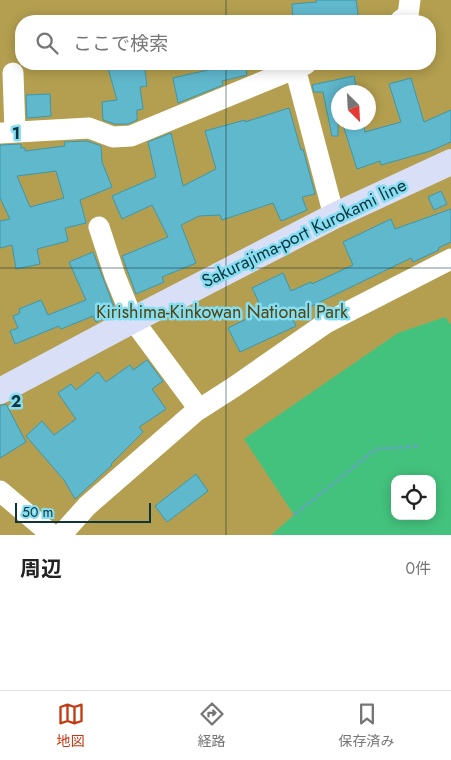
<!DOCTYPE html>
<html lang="ja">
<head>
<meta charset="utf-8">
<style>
  :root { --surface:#fff; --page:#f2f2f2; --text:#222; --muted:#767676; --line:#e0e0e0; --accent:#c33a11 }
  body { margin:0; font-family:Jost,"Noto Sans JP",sans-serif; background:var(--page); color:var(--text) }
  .controls { position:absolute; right:15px; bottom:15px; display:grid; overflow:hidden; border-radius:10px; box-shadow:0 2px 12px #0003 }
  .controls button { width:45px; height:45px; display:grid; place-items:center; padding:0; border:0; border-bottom:1px solid var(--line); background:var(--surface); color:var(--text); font:25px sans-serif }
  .compass { position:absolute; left:331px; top:85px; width:45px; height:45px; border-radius:50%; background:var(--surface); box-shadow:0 2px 12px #0003; rotate:156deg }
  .scale { position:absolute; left:15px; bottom:12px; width:136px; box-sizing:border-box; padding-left:5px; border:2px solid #0e353d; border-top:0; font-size:14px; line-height:18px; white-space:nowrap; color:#0e353d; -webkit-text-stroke:4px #86def3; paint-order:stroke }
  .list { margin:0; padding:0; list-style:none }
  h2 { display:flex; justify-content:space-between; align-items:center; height:65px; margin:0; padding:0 20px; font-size:21px }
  h2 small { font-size:16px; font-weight:400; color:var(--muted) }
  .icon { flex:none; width:28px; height:28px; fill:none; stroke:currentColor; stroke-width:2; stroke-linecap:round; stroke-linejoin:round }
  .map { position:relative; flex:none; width:451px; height:535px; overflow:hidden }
  .search { position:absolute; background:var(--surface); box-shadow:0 2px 12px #0003; left:15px; right:15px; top:15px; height:55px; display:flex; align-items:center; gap:12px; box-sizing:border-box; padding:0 18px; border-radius:20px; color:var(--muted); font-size:19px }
  .sheet { height:155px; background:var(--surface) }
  nav { display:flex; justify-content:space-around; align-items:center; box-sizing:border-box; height:70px; border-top:1px solid var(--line); background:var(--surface); font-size:14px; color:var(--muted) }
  nav a { display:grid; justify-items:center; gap:2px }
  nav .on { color:var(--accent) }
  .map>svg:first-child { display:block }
</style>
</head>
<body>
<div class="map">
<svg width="451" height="535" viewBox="0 0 451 535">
  <rect width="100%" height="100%" fill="#86def3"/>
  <path fill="#b39f4f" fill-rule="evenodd" d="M0,0H451V535H0ZM21,21H430V64H21ZM338,92H368V122H338ZM395,479H432V516H395Z"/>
  <path fill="#43c27d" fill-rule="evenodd" d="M445,317L451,325V535H271L294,515L244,439L398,333ZM395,479H432V516H395Z"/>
  <path fill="#60b8cd" stroke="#3c97ac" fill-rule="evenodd" d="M316,0H356L359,21H293L292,4L317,2Z
    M144,64L147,86L140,87L143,109L137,110V120L128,124H115L103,120L102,102L117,100L108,68Z
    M212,64H245L247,75L222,81L223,85L178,103L173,78L212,69Z
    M354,76L357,92H338V136H332L323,92H314L312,85Z
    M411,78L424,122L451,110V142L430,151L381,165L380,161L357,169L342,122H363L365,132L401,122L389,84Z
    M50,94L51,116L27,118L26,95Z
    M289,108L301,150L303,149L315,194L302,197L307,210L281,221L273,203L222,220L220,215L199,216L181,225L196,263L162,277L164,282L136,294L122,256L168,237L152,205L122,219L112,196L156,177L148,142L171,133L183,186L216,169L205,131L245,120V122Z
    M87,141L101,146L102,162L112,187L80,200L86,223L65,228L68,241L37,249L40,264L16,269L12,245L0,248V221L10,219L0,198V145L21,144V148H25V151L65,146L64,142ZM56,171L64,198L30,207L17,176Z
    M441,191L447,204L434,210L428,197Z
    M451,209V242L438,248L439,250L413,262L411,258L291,316L296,326L240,352L228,328L263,311L252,288L283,273L291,291L311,282L312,284L353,265L343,242L391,219L395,229Z
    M93,252L116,312L96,322L93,316L61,329L59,326L15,344L10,331L18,328L13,316L20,313L19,309L41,300L48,315L86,300L69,262Z
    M147,360L163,381L152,389L166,409L139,427L143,432L111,464L112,465L75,499L64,480L26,436L42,421L54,435L76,419L58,393L71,384L76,390L98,372L106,382L130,365L133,370Z
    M6,404L26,442L0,458V406Z
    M196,474L208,491L167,522L155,506Z"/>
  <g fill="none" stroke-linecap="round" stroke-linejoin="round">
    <path stroke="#5fa7b8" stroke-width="3" stroke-dasharray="5 2.5" stroke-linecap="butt" d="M294,515L376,449L420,446"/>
    <path stroke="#fff" stroke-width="21" d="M400,21L408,15L410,0
      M295,68L334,216
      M13,73L15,132
      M0,133L89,128L113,137L131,136L306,64
      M99,227L115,276L133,320L199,409
      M0,491L52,535
      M61,535L87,506L195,412L234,387L326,323L451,259"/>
    <path stroke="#d9dff6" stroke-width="26" d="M0,391L133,320L334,216L451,162"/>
  </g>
  <path fill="none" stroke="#0e353d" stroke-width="1" stroke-opacity="0.55" d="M226,0V21M226,64V535M0,268H451"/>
  <g text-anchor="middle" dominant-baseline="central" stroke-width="5" stroke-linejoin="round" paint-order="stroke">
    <g font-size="18" fill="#0e353d" stroke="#86def3">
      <text transform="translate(304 233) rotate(-26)">Sakurajima-port Kurokami line</text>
    </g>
    <g font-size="18" fill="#51440e" stroke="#86def3">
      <text x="222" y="312">Kirishima-Kinkowan National Park</text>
    </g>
  </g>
  <g font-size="16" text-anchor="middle" font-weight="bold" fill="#0e353d" stroke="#86def3" stroke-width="5" stroke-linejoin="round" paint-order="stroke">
    <text x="16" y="139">1</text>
    <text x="16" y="407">2</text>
  </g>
</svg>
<div class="controls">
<button><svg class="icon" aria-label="locate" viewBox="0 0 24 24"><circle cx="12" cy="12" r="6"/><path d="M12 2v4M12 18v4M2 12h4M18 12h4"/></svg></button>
</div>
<svg class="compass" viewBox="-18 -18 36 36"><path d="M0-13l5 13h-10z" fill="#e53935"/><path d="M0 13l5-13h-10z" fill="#767676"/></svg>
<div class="scale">50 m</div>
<div class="search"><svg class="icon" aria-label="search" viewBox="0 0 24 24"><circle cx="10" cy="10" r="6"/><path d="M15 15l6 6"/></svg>ここで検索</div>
</div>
<section class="sheet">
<h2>周辺<small>0件</small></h2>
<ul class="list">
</ul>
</section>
<nav>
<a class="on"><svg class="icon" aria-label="map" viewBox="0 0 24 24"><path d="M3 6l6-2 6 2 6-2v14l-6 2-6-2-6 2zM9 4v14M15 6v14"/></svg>地図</a>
<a><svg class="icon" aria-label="directions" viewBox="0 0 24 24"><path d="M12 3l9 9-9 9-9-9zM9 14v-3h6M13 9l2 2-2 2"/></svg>経路</a>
<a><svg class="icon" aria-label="saved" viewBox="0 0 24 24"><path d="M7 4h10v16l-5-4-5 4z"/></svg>保存済み</a>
</nav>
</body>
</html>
